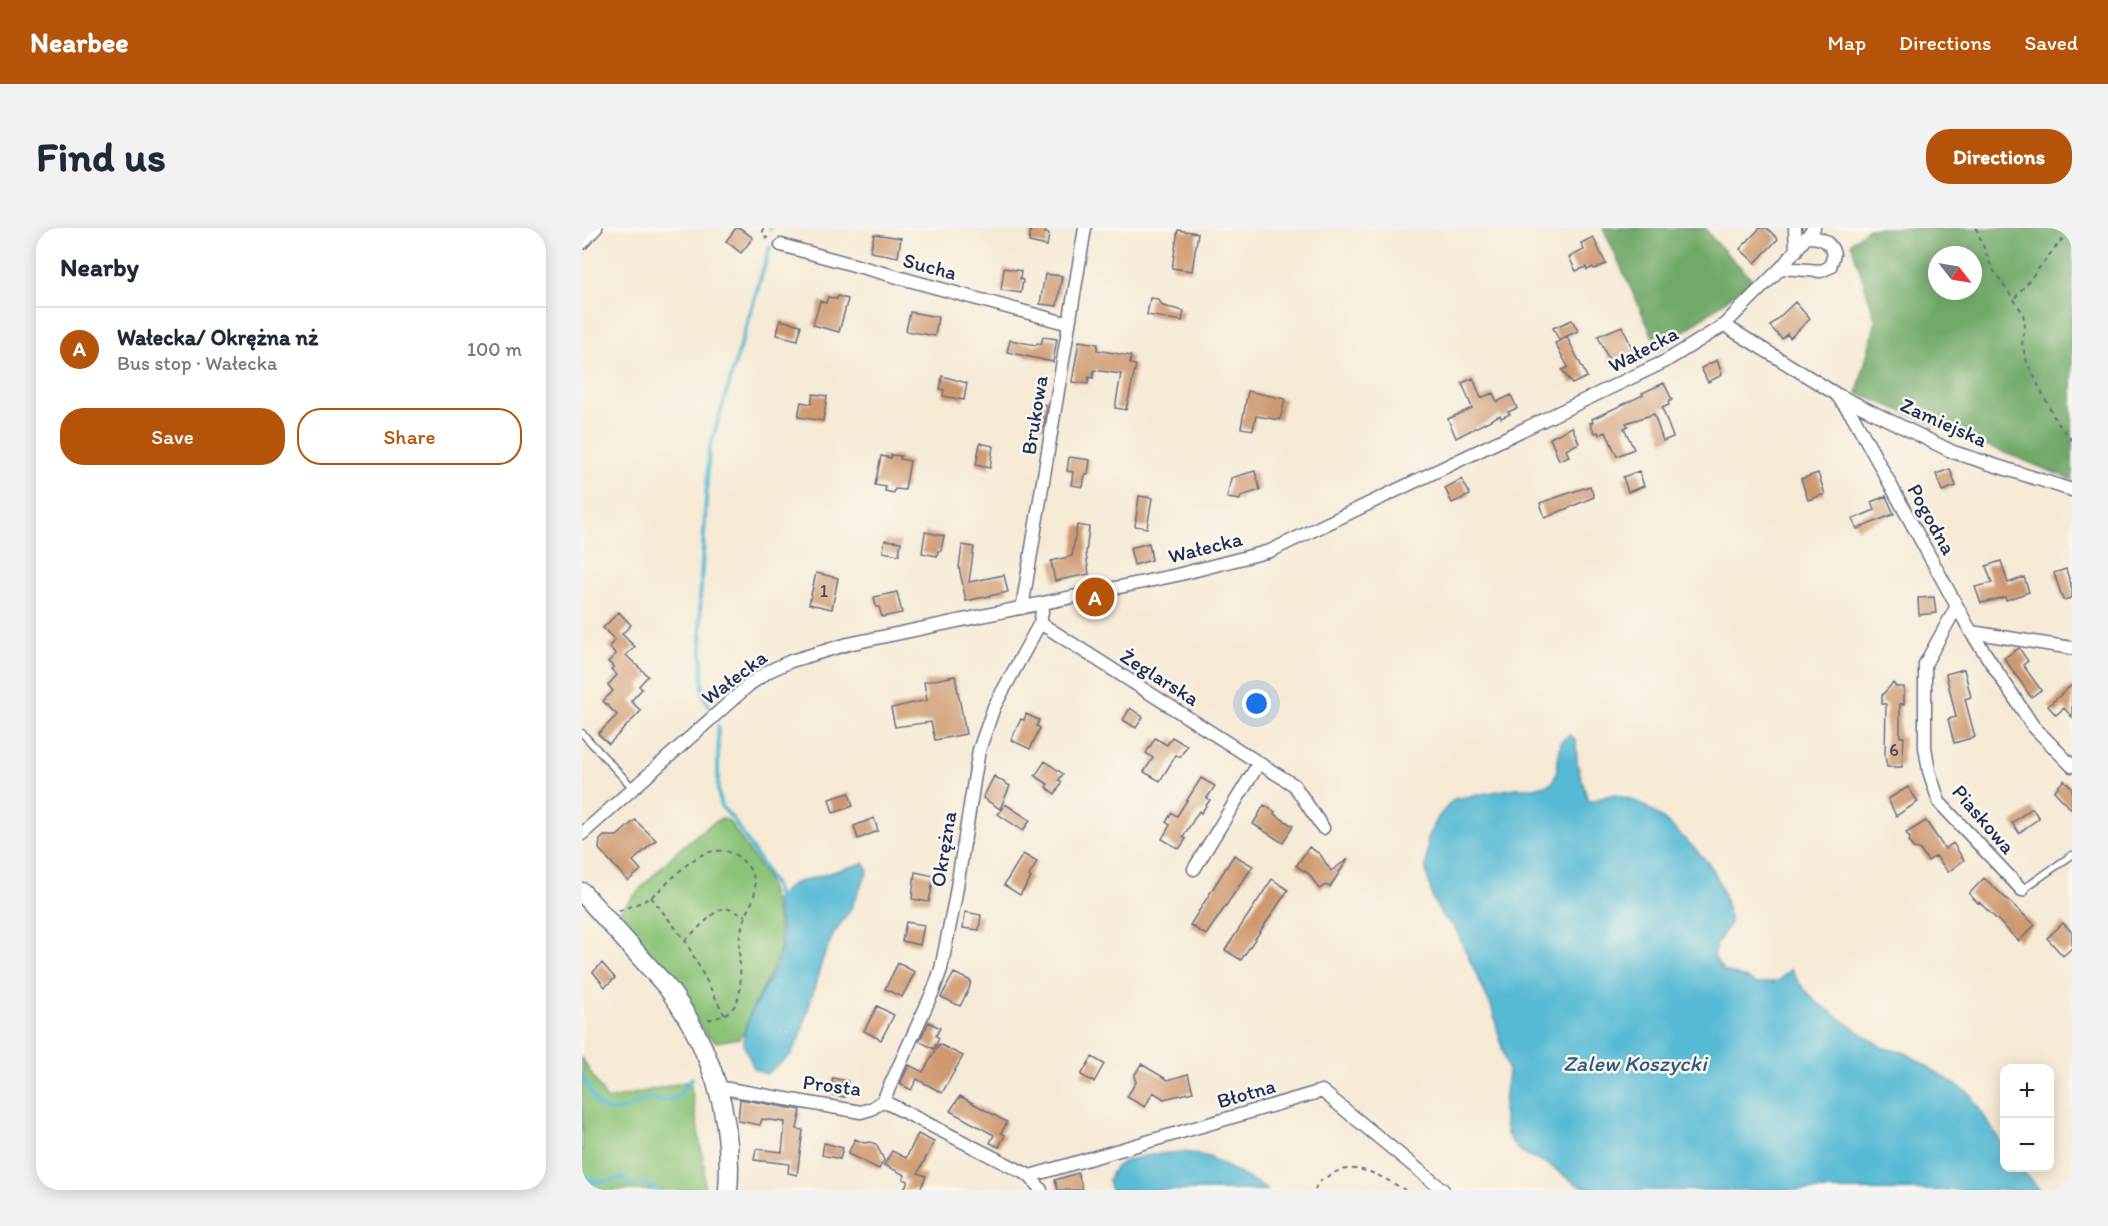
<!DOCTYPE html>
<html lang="en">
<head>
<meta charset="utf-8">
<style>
  :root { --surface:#fff; --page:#f2f2f3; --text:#1f2937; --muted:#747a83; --line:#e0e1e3; --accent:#b45309 }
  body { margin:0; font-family:Itim,sans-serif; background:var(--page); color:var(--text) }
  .controls { position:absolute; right:18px; bottom:18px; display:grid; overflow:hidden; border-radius:12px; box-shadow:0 3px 15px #0003 }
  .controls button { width:54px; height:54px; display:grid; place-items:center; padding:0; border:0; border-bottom:2px solid var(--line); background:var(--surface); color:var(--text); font:30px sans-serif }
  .compass { position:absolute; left:1346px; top:18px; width:54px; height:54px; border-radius:50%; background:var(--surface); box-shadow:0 3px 15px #0003; rotate:121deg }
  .you { position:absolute; left:675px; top:476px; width:21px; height:21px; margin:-15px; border:4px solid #fff; border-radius:50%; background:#1a73e8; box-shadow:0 0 0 9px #1a73e833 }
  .badge { display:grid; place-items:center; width:39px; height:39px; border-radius:50%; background:var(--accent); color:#fff; font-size:20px; font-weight:700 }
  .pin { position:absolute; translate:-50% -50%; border:3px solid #fff; box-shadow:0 2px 6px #0006 }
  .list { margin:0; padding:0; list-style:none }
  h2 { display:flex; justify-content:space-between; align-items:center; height:78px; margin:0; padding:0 24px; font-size:26px }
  h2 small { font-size:20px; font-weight:400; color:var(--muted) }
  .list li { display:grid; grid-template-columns:39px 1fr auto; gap:18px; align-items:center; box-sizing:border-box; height:84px; padding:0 24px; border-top:2px solid var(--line) }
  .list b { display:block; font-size:22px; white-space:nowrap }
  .list p { margin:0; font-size:20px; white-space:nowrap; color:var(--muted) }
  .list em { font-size:20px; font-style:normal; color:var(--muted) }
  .actions { display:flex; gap:12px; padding:18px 24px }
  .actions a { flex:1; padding:14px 0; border:2px solid var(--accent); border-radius:24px; text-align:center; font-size:21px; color:var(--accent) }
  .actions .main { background:var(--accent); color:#fff }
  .map { position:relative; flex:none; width:1490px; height:962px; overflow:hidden; border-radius:24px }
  header { display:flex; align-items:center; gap:36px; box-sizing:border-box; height:84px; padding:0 30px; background:var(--accent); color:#fff }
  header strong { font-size:28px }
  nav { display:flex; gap:33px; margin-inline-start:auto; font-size:21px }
  .intro { display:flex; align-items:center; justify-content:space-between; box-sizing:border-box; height:144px; padding:0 36px }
  h1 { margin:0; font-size:42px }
  .button { padding:15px 27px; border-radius:24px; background:var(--accent); color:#fff; font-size:21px; font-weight:700 }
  main { display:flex; gap:36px; padding:0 36px }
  aside { flex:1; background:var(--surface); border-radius:24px; box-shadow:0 3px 15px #0003 }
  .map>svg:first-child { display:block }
</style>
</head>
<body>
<header>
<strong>Nearbee</strong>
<nav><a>Map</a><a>Directions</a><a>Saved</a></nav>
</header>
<div class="intro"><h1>Find us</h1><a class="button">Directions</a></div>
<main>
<aside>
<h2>Nearby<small></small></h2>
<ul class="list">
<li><span class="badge">A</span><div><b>Wałecka/ Okrężna nż</b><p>Bus stop · Wałecka</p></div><em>100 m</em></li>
</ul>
<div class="actions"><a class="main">Save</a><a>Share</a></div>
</aside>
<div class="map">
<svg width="1490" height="962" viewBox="0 0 1490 962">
  <rect width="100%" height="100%" fill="#fbf7ec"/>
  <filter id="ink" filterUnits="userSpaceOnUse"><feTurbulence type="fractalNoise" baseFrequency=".0167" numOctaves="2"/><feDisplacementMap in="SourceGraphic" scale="12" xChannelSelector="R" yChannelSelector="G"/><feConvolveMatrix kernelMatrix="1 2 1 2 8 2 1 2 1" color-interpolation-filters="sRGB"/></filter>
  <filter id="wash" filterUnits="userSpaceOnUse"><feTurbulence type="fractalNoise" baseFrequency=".008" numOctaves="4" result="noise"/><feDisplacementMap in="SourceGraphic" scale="24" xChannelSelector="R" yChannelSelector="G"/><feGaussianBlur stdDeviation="1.35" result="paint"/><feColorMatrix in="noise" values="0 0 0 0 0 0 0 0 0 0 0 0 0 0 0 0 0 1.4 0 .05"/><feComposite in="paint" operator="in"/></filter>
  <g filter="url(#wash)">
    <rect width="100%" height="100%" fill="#f6ead5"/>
    <path fill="#8bc377" stroke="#53796a" stroke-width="1.5" d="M140,590L147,593L185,650L196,693L199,719L187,748L169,783L163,803L157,810L134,814L124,806L65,721L44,700L34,687C66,654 100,612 140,590Z
      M0,831L25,872L108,853L122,938V962H0Z"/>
    <path fill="#70a968" stroke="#466c63" stroke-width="1.5" fill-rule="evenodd" d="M1021,0H1123L1130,10L1171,52L1077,122Z
      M1286,0H1490V252L1275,165L1294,93L1269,15ZM1355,27H1391V63H1355Z"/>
    <path fill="#56bad4" stroke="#387499" stroke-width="1.5" d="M988,507L994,512L995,535L1006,573C1016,573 1024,566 1032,567C1064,571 1091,599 1113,621C1119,628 1127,634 1131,642C1141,659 1145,676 1148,695L1134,717L1132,729L1142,743L1161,749L1175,756L1196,753L1209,741L1217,755L1233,773L1301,820L1324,825L1387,865L1422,919V940H1438L1458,962H1011L996,957L964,935L948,929L934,920L925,906L921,882L926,843L910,780L873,700L860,688L851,671L844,642L846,608L857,588L872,571L934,560H952L970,555L974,546L979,514Z
      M282,635L286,643L267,684L251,707L240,733L219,806L209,827L184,846L172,841C170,833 163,824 162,816C158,789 197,746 200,717C202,703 196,686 193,672L210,656Z
      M604,924L627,929L687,962H529L526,952C528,949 530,943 533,940C546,926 587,925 604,924Z"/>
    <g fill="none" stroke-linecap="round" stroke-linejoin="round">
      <path stroke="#56bad4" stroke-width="4" d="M188,0V1
        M127,478L121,466L118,372L127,223L188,19
        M136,498V563L139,578L151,591L182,640L193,659L197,674
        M0,848C5,855 11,872 17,877C30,891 53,877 66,870L80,873L96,869L110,850
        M0,948C14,956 26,955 40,949L47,957L61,955L74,962"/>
    </g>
    <g id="blocks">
      <path fill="#ce9970" d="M154,0H158L171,10L159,25L144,13Z
        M449,0H464L463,5L467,6L465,18L447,14Z
        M1178,0H1185L1196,11L1173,35L1158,21Z
        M596,2L616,5L610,43L590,40Z
        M292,6L319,10L316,29L288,24Z
        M1011,9L1024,36L1012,41L1011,39L1005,42L1004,39L994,43L987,29L1002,22L999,15Z
        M422,40L439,43L438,51L441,52L439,65L419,62Z
        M463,46L480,48L475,78L458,76Z
        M256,68L266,71L257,104L231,97L238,73L244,75L246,69L255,71Z
        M568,70L576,71L581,78L602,83L600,93L565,87Z
        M1213,74L1228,91L1208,110L1205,106L1200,111L1188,98Z
        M328,84L356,89L353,108L324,103Z
        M198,92L219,97L216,112L195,107Z
        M990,92L996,103L977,112L971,100Z
        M1040,98L1052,124L1046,127L1047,129L1034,135L1033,133L1028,135L1016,108Z
        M461,109L475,111L471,134L425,124L428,112L454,117L455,115L459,116Z
        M985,109L1005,149L990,156L980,142L986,139L973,115Z
        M497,113L516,116L515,122L549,128L548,136L554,137L544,182L533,180L539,146L512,142L511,150L507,149L506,156L490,154Z
        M1135,132L1140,147L1126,154L1119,140Z
        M360,148L385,155L382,172L361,168L362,162L358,161Z
        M891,150L899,170L911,165L915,174L929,167L935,180L926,184L928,186L919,190L918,187L874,210L866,191L890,180L880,155Z
        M1082,155L1090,172L1086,174L1087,177L1080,180L1091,209L1081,213L1072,186L1044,195L1046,198L1042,200L1052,221L1035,228L1024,204L1017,207L1016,204L1013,205L1008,195L1011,194L1010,191L1061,167L1060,165Z
        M666,163L703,171L698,192L674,188L671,202L659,200Z
        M231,166L245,168L241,193L216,189L219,174L229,176Z
        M451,175L465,177L462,199L452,198L454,187L450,186Z
        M990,199L997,215L984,222L987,228L977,232L968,210Z
        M398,215L411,218L408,240L394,237Z
        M309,227L319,228L318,231L328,233L323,262L313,261L312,265L303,263L304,259L293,257L299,228L309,230Z
        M487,229L508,232L506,246H503L501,259L489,257L491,244L485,243Z
        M1368,241L1374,258L1360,263L1354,246Z
        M673,243L678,262L659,268L658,272L645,270L649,250Z
        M1057,243L1062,258L1046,264L1041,249Z
        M1236,245L1243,266L1226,272L1219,251Z
        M880,251L888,267L870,275L863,260Z
        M1008,258L1012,269L963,290L958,275Z
        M557,268L570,270L565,300L553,298Z
        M1304,268L1312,286L1275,301L1271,291L1293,282L1289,274Z
        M495,297L507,299L504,326L507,346L473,353L469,333L490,328Z
        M343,304L362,308L359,323H356L355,328L340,325Z
        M303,312L319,314L317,327L301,324Z
        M567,315L570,332L552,337L548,320Z
        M380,317L392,319L387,354L422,347L426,364L384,373L377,339Z
        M1419,333L1426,355L1442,349L1447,364L1424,372L1423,369L1399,375L1393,359L1410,355L1404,338Z
        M1484,341L1490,361V370L1481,372L1472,345Z
        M234,345L256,350L250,381L227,376Z
        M315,364L320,385L300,389L297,379H294L292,369Z
        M1352,369L1354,385L1337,387L1336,370Z
        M37,384L49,397L40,406L53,419L44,427L66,448L57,458L60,461L49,473L59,483L27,516L16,506L35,487L21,473L31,463L26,457L35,447L29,441L32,439L26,434L34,426L27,419L33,412L21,400Z
        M1437,420L1446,433L1441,437L1459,462L1449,469L1422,430Z
        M1382,441L1389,469L1383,471L1393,509L1372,515L1366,491L1374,489L1364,446Z
        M373,448L384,506L353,512L349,494L313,499L309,480L345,472L342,454Z
        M1311,455L1314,459H1322V476H1318V509H1322L1320,539H1305L1303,528L1304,476H1300V467Z
        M1490,457V489L1482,480L1474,487L1466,478Z
        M548,480L561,489L554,500L541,492Z
        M444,486L457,492L455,498L458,500L448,521L429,512L439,491L442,492Z
        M590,509L605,518L598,529L594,527L578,553L562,544L571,530L564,525L573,510L585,517Z
        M463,533L481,546L477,552L480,554L473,566L464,559L466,556L453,548Z
        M412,548L428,558L418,581L401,570Z
        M619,550L633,558L625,570L628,572L619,585L617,583L601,609L604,611L597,621L580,611L588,597L584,594L590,585L595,588Z
        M1482,552L1490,560V582L1472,563Z
        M1326,559L1336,574L1314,588L1306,571Z
        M267,565L271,578L251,585L247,571Z
        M423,576L448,592L441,603L416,586Z
        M682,577L693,584L692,586L711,598L701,615L671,596Z
        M1450,580L1457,590L1437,605L1430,595Z
        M292,590L296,603L276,611L272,598Z
        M53,592L74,612L51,633L59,642L46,653L17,621L18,612L22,608H35Z
        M1344,593L1363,621L1371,615L1382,632L1366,644L1354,628L1346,633L1337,621L1331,620L1327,614L1328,610L1324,605Z
        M727,619L738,626L749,643L766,631L748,659L744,657L737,661L727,646L714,638Z
        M441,626L455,634L447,648L449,650L438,667L422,657Z
        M652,627L671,638L624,707L608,697Z
        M333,644L352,648L347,674L330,671Z
        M1402,650L1453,697L1437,713L1397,674L1396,675L1387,666Z
        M690,651L706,662L659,732L643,722Z
        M383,684L399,687L397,702L381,700Z
        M324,694L342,697L338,717L320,713Z
        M1481,695L1490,704V720L1481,728L1465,710Z
        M20,735L33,750L23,759L11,744Z
        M316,735L333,744L320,769L303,761Z
        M372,745L389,753L387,761L378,778L359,769Z
        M295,778L312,787L299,812L282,803Z
        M347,794L358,800L354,808L357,810L352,821L337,813Z
        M357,816L381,828L360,865L335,851L329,862L318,856L327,837L341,844Z
        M510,829L522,836L512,854L499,847Z
        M559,836L586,852L606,846L611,864L582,871L571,864L563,879L545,869L554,854L552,848Z
        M251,850L266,853L263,869L248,866Z
        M378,868L425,894L419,905L423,907L417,919L408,915L412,907L368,883Z
        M158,871L219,882L215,901L221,902L215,947L206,945L207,936L172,932L174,921L200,924L203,894L180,891L178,897L156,893Z
        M336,906L352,914L336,945L344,948L338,962H322L326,953L321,951L323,947L302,937L310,923L324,930Z
        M273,911L282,915L288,914L294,916L302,932L297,941L266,926Z
        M242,915L261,920L258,931L240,927Z
        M496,945L501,962H476L473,952Z"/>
    </g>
  </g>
  <g filter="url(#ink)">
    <use href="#blocks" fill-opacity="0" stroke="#687088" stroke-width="1.5"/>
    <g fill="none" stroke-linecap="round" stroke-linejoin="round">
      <g stroke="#687088" stroke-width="9">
        <path id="lane" d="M0,505L51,560
          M1440,662L1490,627"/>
      </g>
      <g stroke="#687088" stroke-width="15">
        <path id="street" d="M1213,0L1214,23
          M0,15L14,0
          M199,17L487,96
          M1199,40L1239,43L1248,39L1252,26C1248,13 1239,9 1226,9
          M1142,97L1254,166L1272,190L1389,404L1451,498L1490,538
          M1256,167L1371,224L1490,262
          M1375,378L1343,436V519L1347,543L1357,574L1440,662
          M440,380L503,0
          M458,395L677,535L612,641
          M1389,404L1490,420
          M677,535L712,557L741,600
          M0,606L168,456L187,443L209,433L266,416L595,347L688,323L1084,133L1142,97L1199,40L1232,0
          M135,859L279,884L289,881L301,873L448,948L459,962
          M301,873L352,761L359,741L373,671L397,522L412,479L458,395L460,384L459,376
          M448,948L740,863L861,962"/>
      </g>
      <g stroke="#687088" stroke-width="21">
        <path id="secondary" d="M0,664L85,759C129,818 152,889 146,962"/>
      </g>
      <path stroke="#687088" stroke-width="2" stroke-dasharray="4.5 4.5" stroke-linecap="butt" d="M181,0V7L188,12
        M1394,0L1410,40L1441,85L1443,98L1440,116L1445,134L1474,193L1490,213
        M1433,70L1489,0
        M69,669L103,712L142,786
        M37,683C48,678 61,675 70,668C94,651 116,613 150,625C157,628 162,634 167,640C184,665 161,683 158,708C153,742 175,786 123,792
        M103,712L136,682L144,680L164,688
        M733,962C734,956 739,952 745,949C772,930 798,948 823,962"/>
      <use href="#lane" stroke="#fff" stroke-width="6"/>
      <use href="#street" stroke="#fff" stroke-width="12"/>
      <use href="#secondary" stroke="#fff" stroke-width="18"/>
    </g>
  </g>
  <g text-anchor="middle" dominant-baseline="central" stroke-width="5" stroke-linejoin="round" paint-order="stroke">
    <g font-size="18" fill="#484a62">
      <text x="242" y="363">1</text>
      <text x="1312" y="522">6</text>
    </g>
    <g font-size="21" fill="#1b2f5e" stroke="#fbf7ec">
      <text transform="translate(348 38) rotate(15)">Sucha</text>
      <text transform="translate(1061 121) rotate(-28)">Wałecka</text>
      <text transform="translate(452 187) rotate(-81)">Brukowa</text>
      <text transform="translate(1362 194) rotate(24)">Zamiejska</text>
      <text transform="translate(1350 291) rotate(61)">Pogodna</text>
      <text transform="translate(623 319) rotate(-14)">Wałecka</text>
      <text transform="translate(152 449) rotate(-37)">Wałecka</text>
      <text transform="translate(578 449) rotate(32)">Żeglarska</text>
      <text transform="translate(1402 591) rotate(49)">Piaskowa</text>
      <text transform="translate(361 621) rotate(-81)">Okrężna</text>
      <text transform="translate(250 857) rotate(7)">Prosta</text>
      <text transform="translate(664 865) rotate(-16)">Błotna</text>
    </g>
    <g font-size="22" font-style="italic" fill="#2d5981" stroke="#fbf7ec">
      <text x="1053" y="835">Zalew Koszycki</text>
    </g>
  </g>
</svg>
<div class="controls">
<button>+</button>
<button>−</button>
</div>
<svg class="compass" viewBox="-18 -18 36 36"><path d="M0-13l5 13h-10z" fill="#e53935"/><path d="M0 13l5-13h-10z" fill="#747a83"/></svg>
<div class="you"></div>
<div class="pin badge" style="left:513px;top:369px">A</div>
</div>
</main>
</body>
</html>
